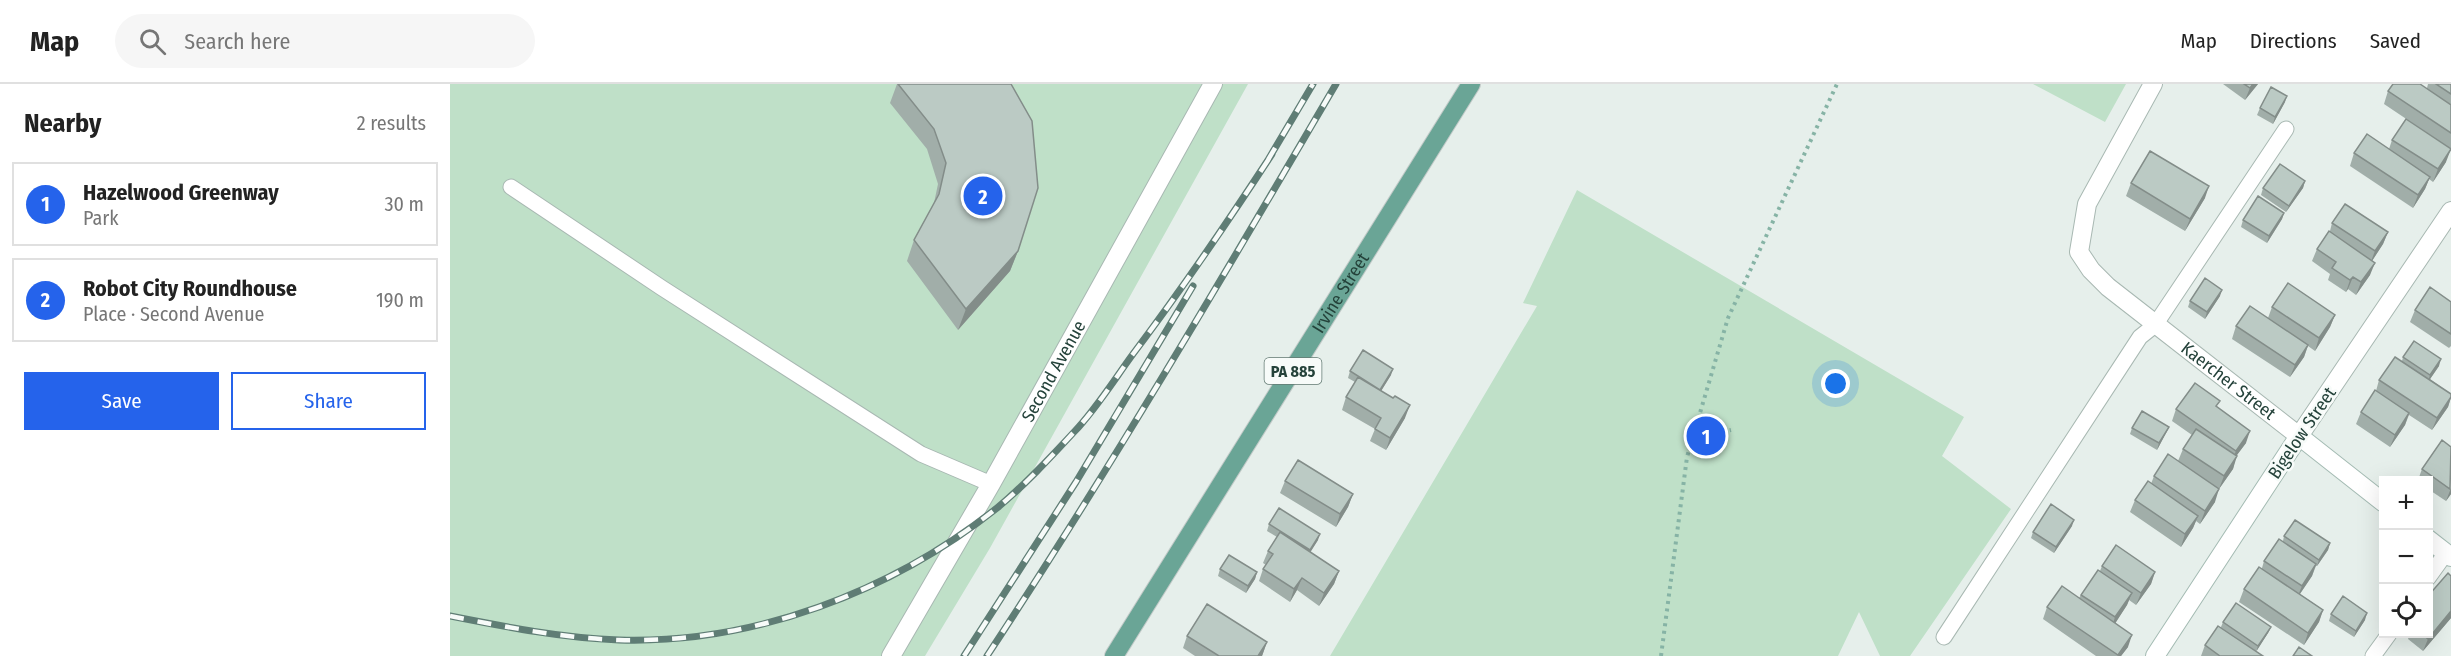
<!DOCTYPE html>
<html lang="en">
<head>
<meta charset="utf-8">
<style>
  :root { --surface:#fff; --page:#f6f6f6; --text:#222; --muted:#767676; --line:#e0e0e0; --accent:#2563eb }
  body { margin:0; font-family:"Fira Sans Condensed",sans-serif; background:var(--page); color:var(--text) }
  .controls { position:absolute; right:18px; bottom:18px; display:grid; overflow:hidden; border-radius:0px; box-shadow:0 6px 24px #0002 }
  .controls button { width:54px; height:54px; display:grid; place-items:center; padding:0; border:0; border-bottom:2px solid var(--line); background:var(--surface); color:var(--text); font:30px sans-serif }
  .you { position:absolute; left:1386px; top:300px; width:21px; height:21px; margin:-15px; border:4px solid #fff; border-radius:50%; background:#1a73e8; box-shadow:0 0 0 9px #1a73e833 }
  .badge { display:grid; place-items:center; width:39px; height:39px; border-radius:50%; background:var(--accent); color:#fff; font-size:20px; font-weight:700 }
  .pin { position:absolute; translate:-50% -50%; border:3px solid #fff; box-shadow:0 2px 6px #0006 }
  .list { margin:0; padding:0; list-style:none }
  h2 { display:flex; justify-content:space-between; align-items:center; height:78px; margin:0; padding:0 24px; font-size:26px }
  h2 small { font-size:20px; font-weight:400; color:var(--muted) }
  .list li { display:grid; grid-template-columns:39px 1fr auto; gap:18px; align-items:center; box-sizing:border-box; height:84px; margin:0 12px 12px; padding:0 12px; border:2px solid var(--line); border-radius:0px }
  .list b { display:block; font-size:22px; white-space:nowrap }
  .list p { margin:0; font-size:20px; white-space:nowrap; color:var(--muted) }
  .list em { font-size:20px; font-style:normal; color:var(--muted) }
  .actions { display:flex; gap:12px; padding:18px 24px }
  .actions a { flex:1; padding:14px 0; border:2px solid var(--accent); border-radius:0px; text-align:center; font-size:21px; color:var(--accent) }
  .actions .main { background:var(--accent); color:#fff }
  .icon { flex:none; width:33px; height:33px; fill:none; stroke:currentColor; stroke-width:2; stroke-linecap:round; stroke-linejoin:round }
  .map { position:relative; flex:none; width:2001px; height:572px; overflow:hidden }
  header { display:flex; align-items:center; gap:36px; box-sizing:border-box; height:84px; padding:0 30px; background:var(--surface); border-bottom:2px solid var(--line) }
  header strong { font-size:28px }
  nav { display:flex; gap:33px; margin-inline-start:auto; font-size:21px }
  .search { width:420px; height:54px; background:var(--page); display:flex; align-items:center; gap:15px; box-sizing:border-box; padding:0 21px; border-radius:33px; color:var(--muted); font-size:22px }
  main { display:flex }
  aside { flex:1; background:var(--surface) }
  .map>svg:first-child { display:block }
</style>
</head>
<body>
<header>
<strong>Map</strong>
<div class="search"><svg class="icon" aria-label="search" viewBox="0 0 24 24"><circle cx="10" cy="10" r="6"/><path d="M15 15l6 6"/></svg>Search here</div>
<nav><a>Map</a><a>Directions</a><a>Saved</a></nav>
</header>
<main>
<aside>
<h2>Nearby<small>2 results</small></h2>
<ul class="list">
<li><span class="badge">1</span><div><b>Hazelwood Greenway</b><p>Park</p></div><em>30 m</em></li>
<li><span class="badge">2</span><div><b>Robot City Roundhouse</b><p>Place · Second Avenue</p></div><em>190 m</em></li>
</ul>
<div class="actions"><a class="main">Save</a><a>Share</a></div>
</aside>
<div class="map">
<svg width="2001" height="572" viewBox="0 0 2001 572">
  <rect width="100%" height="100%" fill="#e6efeb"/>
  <path fill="#bfe0c8" d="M0,0H798L540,464L475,572H0Z
    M1583,0H1676L1655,38Z
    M1127,106L1514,333L1492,372L1561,425L1460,572H1430L1409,528L1388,572H880L1087,222L1073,219Z"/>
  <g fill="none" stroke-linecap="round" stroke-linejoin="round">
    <g stroke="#a8b8b2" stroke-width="17">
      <path id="lane" d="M61,103L212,204L471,370L541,400
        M1978,494L1996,469
        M1494,553L1690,253L1705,241L1836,45
        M1923,572L1939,550"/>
    </g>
    <g stroke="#a8b8b2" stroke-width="20">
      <g id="street">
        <path id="s1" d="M1703,0L1637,120L1629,168L1641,186L1658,203L1849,352L2001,127"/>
        <path id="s2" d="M441,572L541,400L763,0"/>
      </g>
    </g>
    <g stroke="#a4bbb3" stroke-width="20">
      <path id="secondary" d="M1978,455L2001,473
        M1705,572L1849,352L1934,419"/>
    </g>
    <g stroke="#c2cac8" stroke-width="20">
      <g id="primary">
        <path id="s3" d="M664,572L1021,0"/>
      </g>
    </g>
    <path stroke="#86b3a5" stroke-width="4" stroke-dasharray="3 4.5" stroke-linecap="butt" d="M1243,354L1281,346
      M1211,572L1237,373L1278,234L1387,0"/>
    <use href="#lane" stroke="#fff" stroke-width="15"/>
    <use href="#street" stroke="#fff" stroke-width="18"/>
    <use href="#secondary" stroke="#fff" stroke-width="18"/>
    <use href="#primary" stroke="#6aa596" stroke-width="18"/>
    <g stroke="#5f7d75" stroke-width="7">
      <path id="rail" d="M818,76L863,0
        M0,532C56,543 112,554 169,556C304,560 441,508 547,424C574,402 600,374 624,348C646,325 664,296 683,270C732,205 777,139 822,70
        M514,572L626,398L743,202
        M537,572C660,385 773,193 886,0"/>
    </g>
    <use href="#rail" stroke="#f7fbf9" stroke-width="4.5" stroke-dasharray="14" stroke-linecap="butt"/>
  </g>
  <path fill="#a1aea9" d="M447,0H561L568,167L560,187L508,246L457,177L464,156L484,119L488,100L477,65L440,19Z
    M1773,0H1808L1795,16Z
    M1978,0H2001V65L1934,20L1938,7L1977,4Z
    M1835,18L1823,40L1807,31L1810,24Z
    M1942,56L1996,78L1983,98L1979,95L1975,105L1963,124L1900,82L1904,69L1939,65Z
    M1855,97L1853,104L1836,128L1811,111L1813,104Z
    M1681,99L1755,114L1735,147L1676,112Z
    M1834,129L1832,135L1817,159L1791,143L1793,136Z
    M1882,139L1938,148L1933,160L1922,177L1920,191L1906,211L1898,205L1896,208L1878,196L1880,190L1862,177L1867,165L1880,147Z
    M1770,212L1755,235L1738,223L1740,217Z
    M2001,218V262L1999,264L1960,238L1965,226Z
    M1822,223L1885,231L1880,243L1865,267L1858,262L1854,273L1840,293L1782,255L1786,242L1818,234Z
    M1953,273L1989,282L1980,295L2001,310V314L1998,323L1982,346L1959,331L1955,341L1940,363L1906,340L1911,328L1926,307L1929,296L1952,277Z
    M900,287L941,291L931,307L955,334L936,366L920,357L925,345L892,326L896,313L905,298L898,294Z
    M1767,323L1796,359L1786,372L1783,385L1769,405L1728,377L1733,365L1742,351L1722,337L1726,325Z
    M1719,343L1716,349L1707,366L1680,350L1682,344Z
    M1992,356L2001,410L1996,417L1978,405V396H1968L1972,385Z
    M1704,392L1765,418L1750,440L1746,437L1743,444L1731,463L1680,428L1685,416L1701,400Z
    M835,397L903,410L898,423L886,443L830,409Z
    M819,440L868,456L860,468L889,487L884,500L869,522L847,506L840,518L809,497L813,485L816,481L813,479L818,467L827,453L817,447Z
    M1622,442L1604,469L1581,454L1583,448Z
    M1834,452L1880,459L1878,466L1867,482H1866L1862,492L1850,510L1873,526L1869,538L1854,561L1789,518L1794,505L1812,484L1814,477L1833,457Z
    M1652,482L1705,488L1701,500L1686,521L1679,516L1677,521L1665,539L1678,563L1671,572H1646L1593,535L1597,523L1629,514L1631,511L1650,487Z
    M770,485L807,488L805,495L796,509L768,492Z
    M2001,492V534L1973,567L1958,555L1960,549H1978Z
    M1881,530L1915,536L1904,553L1879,537Z
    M1773,538L1821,543L1818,549L1806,567L1813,572H1751L1755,561L1771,543Z
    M737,552L817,558L812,572H745L733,564Z"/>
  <path fill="#838d89" d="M1803,0H1808L1795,16L1800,4Z
    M1837,12L1835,18L1823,40L1825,33Z
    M2001,65L1996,78L1983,98L1988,85Z
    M1980,93L1975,105L1963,124L1968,111Z
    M1855,97L1853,104L1836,128L1839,122Z
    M1759,102L1755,114L1735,147L1740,135Z
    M1834,129L1832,135L1817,159L1819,152Z
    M1938,148L1933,160L1920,180L1925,167Z
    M568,167L560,187L508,246L516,225Z
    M1925,179L1920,191L1906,211L1911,198Z
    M1903,193L1898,205L1896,208L1900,196Z
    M1772,206L1770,212L1755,235L1757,228Z
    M1885,231L1880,243L1865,267L1869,254Z
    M1858,261L1854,273L1840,293L1845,281Z
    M1991,275L1989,282L1978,298L1980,291Z
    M943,285L941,291L928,312L930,306Z
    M2001,313L1998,323L1982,346L1987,334Z
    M960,321L955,334L936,366L940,354Z
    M1959,329L1955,341L1940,363L1945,351Z
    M1719,343L1716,349L1707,366L1709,359Z
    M1800,347L1796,359L1781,379L1786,367Z
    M1787,372L1783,385L1769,405L1774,392Z
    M2001,404V410L1996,417Z
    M1769,405L1765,418L1750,440L1755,427Z
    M903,410L898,423L886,443L890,430Z
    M1748,432L1743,444L1731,463L1735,450Z
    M1624,436L1622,442L1604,469L1606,463Z
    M870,450L868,456L858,472L860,466Z
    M1880,459L1878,466L1867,482L1869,476Z
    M1866,480L1862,492L1847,514L1852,502Z
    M889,487L884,500L869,522L874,509Z
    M807,488L805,495L796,509L798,502Z
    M1705,488L1701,500L1686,521L1691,509Z
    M852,494L847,506L840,518L844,505Z
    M1682,509L1677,521L1661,546L1665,533Z
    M1873,526L1869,538L1854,561L1858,549Z
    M2001,527V534L1973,567L1978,555Z
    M1917,529L1915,536L1904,553L1906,547Z
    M1821,543L1818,549L1806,568L1808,562Z
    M1682,551L1678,563L1671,572H1668Z
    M817,558L812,572H808Z"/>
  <path fill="#bbcac4" stroke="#838d89" stroke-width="1.5" d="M448,0H561L582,37L588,104L568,167L516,225L464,156L489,110L496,79L484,45Z
    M1794,0H1803L1800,4Z
    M1943,0H1970L2001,21V49L1938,7Z
    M1986,0H2001V10Z
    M1821,3L1837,12L1825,33L1810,24Z
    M1956,35L2001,65L1988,85L1942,56Z
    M1917,50L1980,93L1968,111L1904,69Z
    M1700,67L1759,102L1740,135L1681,99Z
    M1830,80L1855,97L1839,122L1813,104Z
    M1808,112L1834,129L1819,152L1793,136Z
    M1895,120L1938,148L1925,167L1882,139Z
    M1879,147L1925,179L1911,198L1903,193L1900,196L1882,184L1886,178L1867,165Z
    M1755,194L1772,206L1757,228L1740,217Z
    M1838,199L1885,231L1869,254L1822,223Z
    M1980,203L2001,218V250L1965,226Z
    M1800,222L1858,261L1845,281L1786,242Z
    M1964,257L1991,275L1980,291L1953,273Z
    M913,266L943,285L930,306L900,287Z
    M1945,273L2001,310V313L1987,334L1929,296Z
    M908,293L943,314L945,312L960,321L940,354L925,345L931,334L896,313Z
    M1745,299L1770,317L1766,322L1800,347L1786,367L1726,325Z
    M1925,306L1959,329L1945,351L1911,328Z
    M1692,327L1719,343L1709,359L1682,344Z
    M1746,345L1787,372L1774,392L1733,365Z
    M1992,356L2001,363L2000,405L1972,385Z
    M1718,370L1769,405L1755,427L1704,392Z
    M848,376L903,410L890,430L835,397Z
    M1698,397L1748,432L1735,450L1685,416Z
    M1601,420L1624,436L1606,463L1583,448Z
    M829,424L870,450L860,466L819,440Z
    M1845,436L1880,459L1869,476L1834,452Z
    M830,448L889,487L874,509L852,494L844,505L813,485L823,470L818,467Z
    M1829,455L1866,480L1852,502L1814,477Z
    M1666,461L1705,488L1691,509L1652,482Z
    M779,471L807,488L798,502L770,485Z
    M1809,483L1873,526L1858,549L1794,505Z
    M1648,486L1682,509L1665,533L1631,511Z
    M1998,489L2001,492V527L1978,555L1971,549H1978V512Z
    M1612,502L1682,551L1668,571L1597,523Z
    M1893,512L1917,529L1906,547L1881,530Z
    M1786,519L1821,543L1808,562L1773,538Z
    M757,520L817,558L808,572H769L737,552Z
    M1768,542L1813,572H1770L1755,561Z
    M1849,563L1862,572H1843Z"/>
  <g text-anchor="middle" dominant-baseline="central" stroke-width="5" stroke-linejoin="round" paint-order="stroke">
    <rect fill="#f7fbf9" stroke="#637a73" stroke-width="1.5" x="814.5" y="274" width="57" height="26" rx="4.5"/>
    <g font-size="16" font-weight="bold" fill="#24423a">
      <text x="843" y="287">PA 885</text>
    </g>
    <g font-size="18" fill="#24423a" stroke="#f7fbf9">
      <text stroke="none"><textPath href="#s3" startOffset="428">Irvine Street</textPath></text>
      <text stroke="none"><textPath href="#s2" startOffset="328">Second Avenue</textPath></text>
      <text stroke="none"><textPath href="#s1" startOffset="384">Kaercher Street</textPath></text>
      <text transform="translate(1852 349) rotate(-56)">Bigelow Street</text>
    </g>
  </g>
</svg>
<div class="controls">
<button>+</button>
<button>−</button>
<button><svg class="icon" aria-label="locate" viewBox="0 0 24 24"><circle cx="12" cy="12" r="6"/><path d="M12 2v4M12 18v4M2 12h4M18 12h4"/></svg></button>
</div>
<div class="you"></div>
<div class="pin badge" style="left:1256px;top:352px">1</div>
<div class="pin badge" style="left:533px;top:112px">2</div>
</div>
</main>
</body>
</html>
